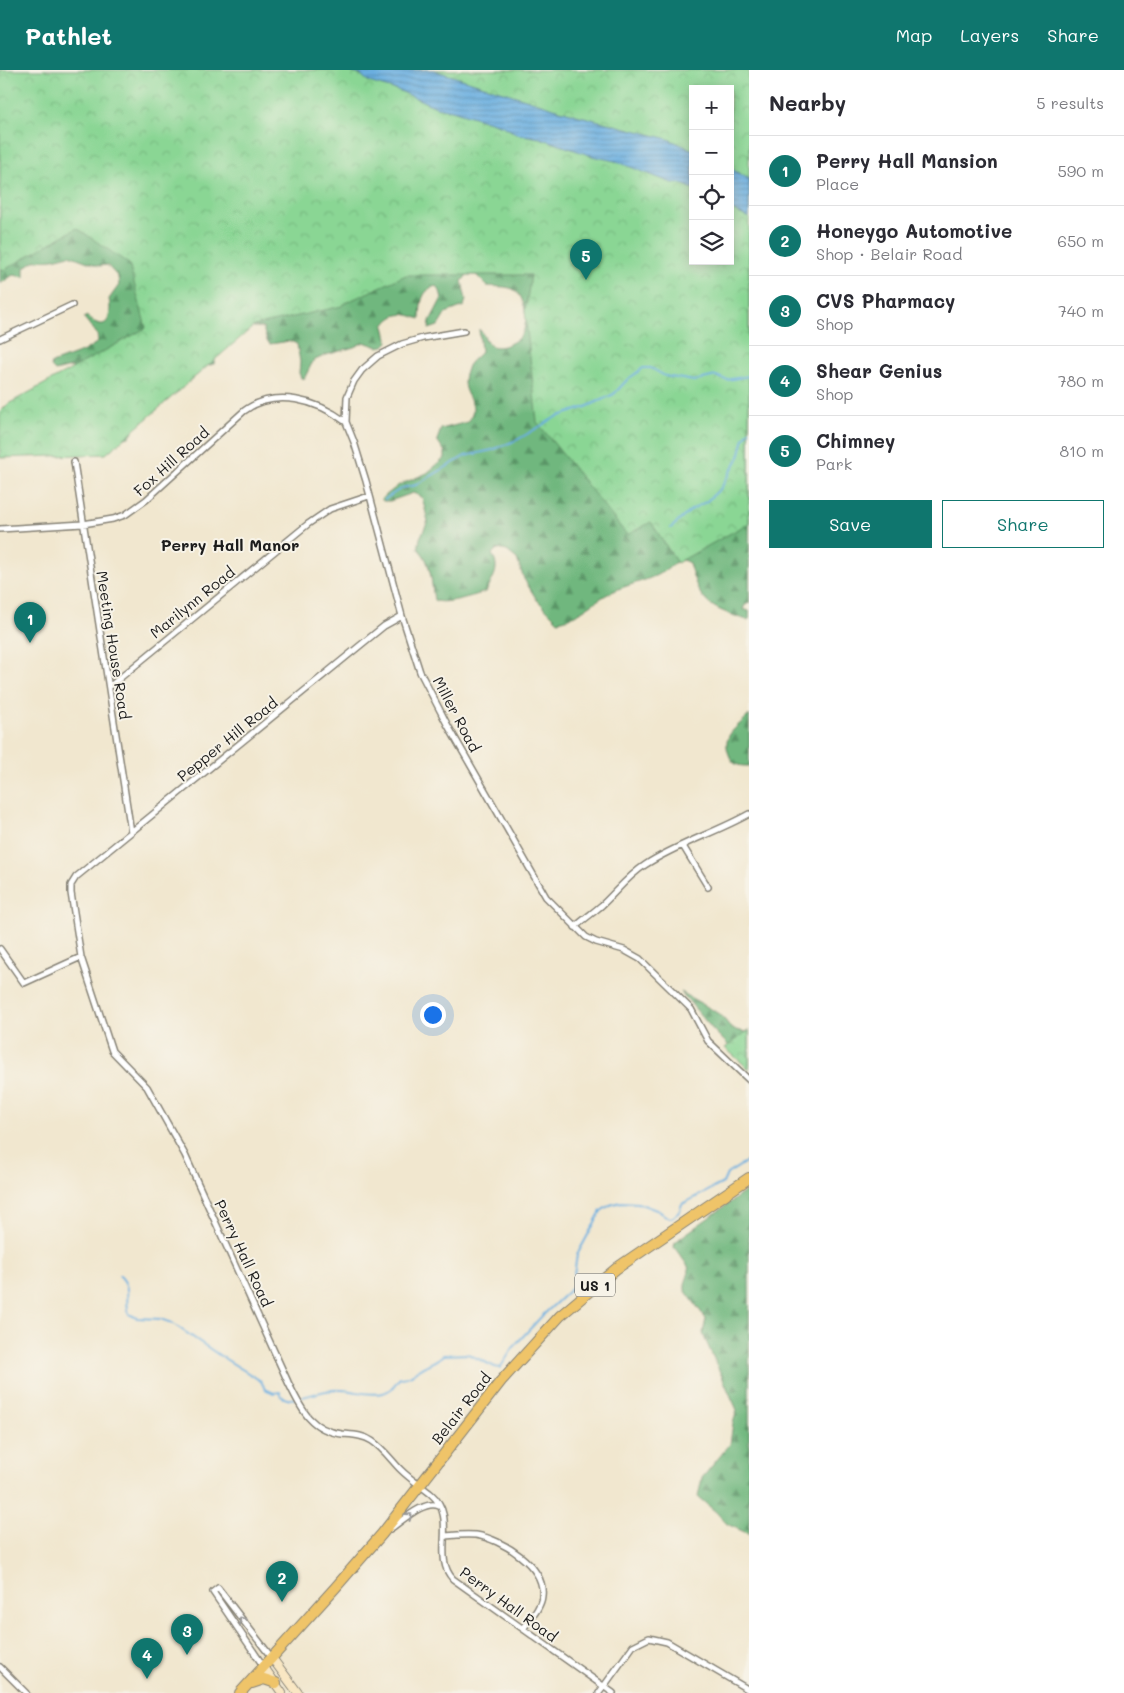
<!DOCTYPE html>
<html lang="en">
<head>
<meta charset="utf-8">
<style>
  :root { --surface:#fff; --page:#f2f2f3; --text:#2b2b33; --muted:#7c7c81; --line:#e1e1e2; --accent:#0f766e }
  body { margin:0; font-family:Mali,sans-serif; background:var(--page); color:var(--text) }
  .controls { position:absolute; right:15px; top:15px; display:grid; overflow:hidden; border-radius:0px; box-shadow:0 2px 12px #0003 }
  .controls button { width:45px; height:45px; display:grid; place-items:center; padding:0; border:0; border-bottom:1px solid var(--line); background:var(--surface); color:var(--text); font:25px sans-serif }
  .you { position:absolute; left:432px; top:944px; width:18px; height:18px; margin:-12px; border:4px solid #fff; border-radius:50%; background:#1a73e8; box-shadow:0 0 0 8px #1a73e833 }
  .badge { display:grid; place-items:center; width:32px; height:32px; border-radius:50%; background:var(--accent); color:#fff; font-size:16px; font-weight:700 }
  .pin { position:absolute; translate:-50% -41px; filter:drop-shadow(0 1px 2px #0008) }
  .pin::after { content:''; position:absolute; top:26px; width:18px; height:15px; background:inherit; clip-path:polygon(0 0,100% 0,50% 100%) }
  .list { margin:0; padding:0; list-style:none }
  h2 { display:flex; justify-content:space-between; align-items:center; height:65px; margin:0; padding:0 20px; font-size:21px }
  h2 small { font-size:16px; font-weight:400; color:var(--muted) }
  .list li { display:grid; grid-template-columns:32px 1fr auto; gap:15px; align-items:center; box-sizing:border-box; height:70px; padding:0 20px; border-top:1px solid var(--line) }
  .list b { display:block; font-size:19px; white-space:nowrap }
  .list p { margin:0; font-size:16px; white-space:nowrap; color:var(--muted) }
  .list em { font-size:16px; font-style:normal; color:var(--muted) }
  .actions { display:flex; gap:10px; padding:15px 20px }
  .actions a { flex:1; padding:11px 0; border:1px solid var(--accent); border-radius:0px; text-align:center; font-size:18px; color:var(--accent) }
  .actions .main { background:var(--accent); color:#fff }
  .icon { flex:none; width:28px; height:28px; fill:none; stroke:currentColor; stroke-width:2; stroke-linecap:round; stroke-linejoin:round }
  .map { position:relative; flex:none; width:749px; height:1623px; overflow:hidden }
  header { display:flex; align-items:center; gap:30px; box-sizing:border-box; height:70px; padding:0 25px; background:var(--accent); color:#fff }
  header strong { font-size:24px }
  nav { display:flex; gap:28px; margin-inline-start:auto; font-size:18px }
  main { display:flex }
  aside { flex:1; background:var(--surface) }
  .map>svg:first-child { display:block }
</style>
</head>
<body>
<header>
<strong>Pathlet</strong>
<nav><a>Map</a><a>Layers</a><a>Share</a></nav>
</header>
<main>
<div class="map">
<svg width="749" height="1623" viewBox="0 0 749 1623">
  <defs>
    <pattern id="forest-firs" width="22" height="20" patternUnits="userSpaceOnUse" patternTransform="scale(1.25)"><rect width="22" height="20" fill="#6fb77e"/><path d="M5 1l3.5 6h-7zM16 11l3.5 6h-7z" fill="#5a9466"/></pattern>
    <pattern id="park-crowns" width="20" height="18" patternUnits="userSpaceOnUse" patternTransform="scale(1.25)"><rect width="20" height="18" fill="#8ad694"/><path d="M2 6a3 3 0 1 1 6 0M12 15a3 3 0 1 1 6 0" fill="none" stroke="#76b77f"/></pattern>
    <pattern id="water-rules" width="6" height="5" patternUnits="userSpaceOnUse" patternTransform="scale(1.25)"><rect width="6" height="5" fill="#6aafe0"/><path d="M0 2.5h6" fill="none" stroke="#568eb5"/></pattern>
  </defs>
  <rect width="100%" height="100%" fill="#f7f3e8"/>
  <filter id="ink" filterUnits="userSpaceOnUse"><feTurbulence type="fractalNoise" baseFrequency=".02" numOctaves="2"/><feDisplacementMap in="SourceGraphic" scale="10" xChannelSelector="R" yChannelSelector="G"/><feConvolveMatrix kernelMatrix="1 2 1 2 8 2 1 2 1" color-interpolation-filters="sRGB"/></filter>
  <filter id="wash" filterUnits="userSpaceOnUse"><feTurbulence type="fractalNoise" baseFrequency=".0096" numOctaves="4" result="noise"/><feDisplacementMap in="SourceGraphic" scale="20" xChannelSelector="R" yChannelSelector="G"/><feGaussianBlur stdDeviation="1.12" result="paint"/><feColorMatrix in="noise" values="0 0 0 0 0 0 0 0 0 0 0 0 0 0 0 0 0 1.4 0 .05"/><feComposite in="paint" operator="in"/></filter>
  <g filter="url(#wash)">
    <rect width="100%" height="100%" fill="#f1e7cf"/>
    <path fill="url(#forest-firs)" stroke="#466a4d" d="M0,0L693,191H730L749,164V533L745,535L743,539L749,541V549L747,550C730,544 709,539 700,523C695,514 692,503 689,493C676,485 673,497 663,502C645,512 628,514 612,522C594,530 578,548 558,551L537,530L524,509L517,489L507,481L497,479L492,484C501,500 493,507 486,522C474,525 444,536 434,530C431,513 432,491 418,479L420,468L428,451L422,427L413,423L390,431H383L381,429L399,415L427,403L445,388V382L437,370L441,359L468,352C483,331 459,328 465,304C467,300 467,296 470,293C473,289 478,286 481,282L479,259C484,264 486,272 490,275C500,281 519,271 523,262C529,249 525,222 510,218C503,216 494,217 487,216L476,205H467L462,211L466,230L464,236L446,243L438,256L429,259L430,251L442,228L440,221L436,216C420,221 421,234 420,249C405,243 394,241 384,256L388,272L384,276L378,277L364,272L354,277L326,285L313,291L304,309L301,308L299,303L300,292L297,274L290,271L270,274L267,271L263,258C247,254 233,263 222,275C218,279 216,288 214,294L201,297L150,337L129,367L37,387L33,385L76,298L71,297L55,301L51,297L52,293L84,281L98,272L97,264L84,248L86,246C89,248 93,252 97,253C111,259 111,238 109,229L119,215L118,207L107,195L99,196L69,185L53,189L34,191L24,198V207L13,205L0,214Z
      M749,645V696C740,696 734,696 730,687C720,665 736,659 749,645Z
      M681,922L720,944L732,959L744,962L749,960V996L714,961Z
      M749,1119V1464L727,1454L716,1442L698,1427L702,1408L730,1374L733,1353L737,1340L705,1269L703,1263L706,1249L685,1220V1214L689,1202L688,1196L674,1177L675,1173L680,1168Z"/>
    <path fill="url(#park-crowns)" stroke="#537958" fill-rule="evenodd" d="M0,0H749V453L677,493L651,452L627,465L537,352L525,241L531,205H406L343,234L342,236L254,256L106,384L0,388V342L8,334L146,258L129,194L77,158L4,200L0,198ZM693,19H730V191H693Z
      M749,960V999L725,978Z"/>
    <path fill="url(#water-rules)" stroke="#43667e" d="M344,0H433L576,45L668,69L693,80V119L680,113H672L615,91L592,86L540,68L517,64L503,56L452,40L436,37L400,21L369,12L361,5Z
      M730,98L749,109V148L730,139Z"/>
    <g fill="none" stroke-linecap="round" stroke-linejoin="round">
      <path stroke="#6aafe0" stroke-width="2" d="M385,429L402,418L416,415L465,386L492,380L517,370L556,347L586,337L614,324L627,310L643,298H651L665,306L694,311L716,306L726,310L749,306
        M671,458L691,440L707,431L721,418L739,387L744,368L749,361
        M119,1205C133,1218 124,1228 129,1244L137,1248L161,1249L172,1253L219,1285L261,1311L265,1319L274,1323L280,1322L282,1327L287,1329C300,1330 318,1321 333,1320C350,1318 366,1327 383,1323C392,1321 394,1314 400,1308C414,1307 414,1301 425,1296C432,1292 437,1291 443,1285L468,1284L495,1297L500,1298L515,1275L541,1247L572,1218L577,1185L601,1141L610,1135L621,1132L638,1133L659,1141L667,1147L672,1148L679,1142L682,1134L723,1113L727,1104L749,1090"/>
    </g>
  </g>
  <g filter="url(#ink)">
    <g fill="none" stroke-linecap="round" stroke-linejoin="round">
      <g stroke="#868276" stroke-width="8">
        <path id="street" d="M464,261L423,268L402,274L378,286L362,300L354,311L347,327L346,352L354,372L366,411L402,546L420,602L447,654L546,827L586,867L596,872L624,880L640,889L691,939L708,971L749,1010
          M0,269L72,235
          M74,392L131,762
          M0,459L83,454L113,449L125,445L146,430L244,341C275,318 317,330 346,352
          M402,546L384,556L76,807L71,815V823L81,887L112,981L147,1017L185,1085L288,1312C301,1339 310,1360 342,1364C353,1365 363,1365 372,1371C383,1378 392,1391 401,1400C410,1409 421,1416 431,1424C459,1448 431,1486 453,1509L613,1623
          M109,617L308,454L330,439L369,426
          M683,776L708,817
          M575,857C584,849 594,842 602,835C617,821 628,806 645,795C677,774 715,763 749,744
          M0,879L24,913L81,887
          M390,1459C402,1451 425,1429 439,1436
          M445,1466C455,1465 466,1464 476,1465C501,1469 546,1496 542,1526C541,1538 530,1549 523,1559
          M0,1597L26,1623
          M264,1597L213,1522L218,1518L272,1588
          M599,1623L633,1576L649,1568L667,1572L749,1620"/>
      </g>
      <g stroke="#868276" stroke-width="10">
        <path id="secondary" d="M272,1588L298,1623
          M264,1597L282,1623"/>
      </g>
      <g stroke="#868276" stroke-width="12">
        <path id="highway" d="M252,1613L264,1609L276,1613
          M240,1623L335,1518L382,1464L501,1311L560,1246L617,1198L749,1108"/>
      </g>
      <use href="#street" stroke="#fff" stroke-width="5"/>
      <use href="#secondary" stroke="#f9e7c3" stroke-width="8"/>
      <use href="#highway" stroke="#efc469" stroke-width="10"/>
    </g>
    <defs><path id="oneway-chevron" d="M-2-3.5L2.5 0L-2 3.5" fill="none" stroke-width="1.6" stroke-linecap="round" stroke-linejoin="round" transform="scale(1.25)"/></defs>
    <g stroke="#999">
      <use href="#oneway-chevron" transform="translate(409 1446) rotate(-36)"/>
      <use href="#oneway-chevron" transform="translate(242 1550) rotate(-127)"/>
    </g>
  </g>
  <g text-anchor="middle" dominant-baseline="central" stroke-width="4" stroke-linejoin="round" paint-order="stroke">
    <rect fill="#f7f3e8" stroke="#5e5c59" stroke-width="1" x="575" y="1203.5" width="40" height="23" rx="4"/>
    <g font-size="14" font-weight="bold" fill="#1c1c1c">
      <text x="595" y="1215">US 1</text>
    </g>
    <g font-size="15" fill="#1c1c1c" stroke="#f7f3e8">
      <text transform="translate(171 391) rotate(-42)">Fox Hill Road</text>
      <text transform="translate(192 532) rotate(-39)">Marilynn Road</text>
      <text transform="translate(114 575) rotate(81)">Meeting House Road</text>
      <text transform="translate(457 644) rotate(62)">Miller Road</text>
      <text transform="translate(227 669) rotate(-39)">Pepper Hill Road</text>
      <text transform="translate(244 1183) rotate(65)">Perry Hall Road</text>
      <text transform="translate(461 1338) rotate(-52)">Belair Road</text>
      <text transform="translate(509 1534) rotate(36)">Perry Hall Road</text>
    </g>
    <g font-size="16" font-weight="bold" fill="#1c1c1c" stroke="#f7f3e8">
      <text x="230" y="474">Perry Hall Manor</text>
    </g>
  </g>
</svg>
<div class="controls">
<button>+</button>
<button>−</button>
<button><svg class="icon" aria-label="locate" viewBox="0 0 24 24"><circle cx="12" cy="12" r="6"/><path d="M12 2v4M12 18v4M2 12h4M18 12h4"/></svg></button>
<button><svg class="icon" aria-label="layers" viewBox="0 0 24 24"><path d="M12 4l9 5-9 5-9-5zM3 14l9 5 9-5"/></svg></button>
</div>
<div class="you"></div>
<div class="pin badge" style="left:30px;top:573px">1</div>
<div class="pin badge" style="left:282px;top:1532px">2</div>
<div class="pin badge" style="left:187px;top:1585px">3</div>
<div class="pin badge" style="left:147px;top:1609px">4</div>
<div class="pin badge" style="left:586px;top:210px">5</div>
</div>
<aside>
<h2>Nearby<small>5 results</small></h2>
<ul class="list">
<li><span class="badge">1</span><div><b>Perry Hall Mansion</b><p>Place</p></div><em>590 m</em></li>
<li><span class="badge">2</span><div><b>Honeygo Automotive</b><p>Shop · Belair Road</p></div><em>650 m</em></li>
<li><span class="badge">3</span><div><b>CVS Pharmacy</b><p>Shop</p></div><em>740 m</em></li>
<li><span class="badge">4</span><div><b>Shear Genius</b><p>Shop</p></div><em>780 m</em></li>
<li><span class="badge">5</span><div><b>Chimney</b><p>Park</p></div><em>810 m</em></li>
</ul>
<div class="actions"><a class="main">Save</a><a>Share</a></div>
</aside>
</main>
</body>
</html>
